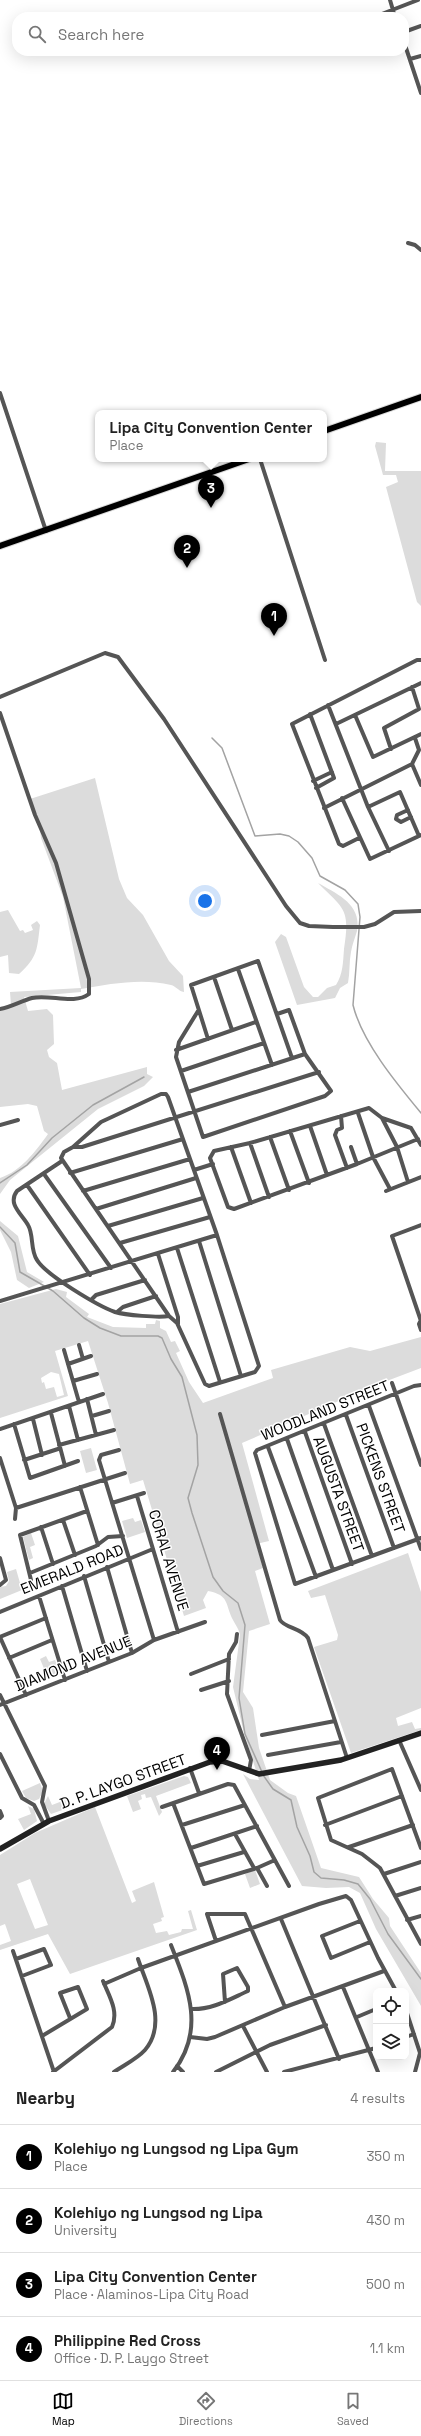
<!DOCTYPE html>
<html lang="en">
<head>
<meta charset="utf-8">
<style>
  :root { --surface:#fff; --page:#f6f6f6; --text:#222; --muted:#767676; --line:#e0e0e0; --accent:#000 }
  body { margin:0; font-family:"Space Grotesk",sans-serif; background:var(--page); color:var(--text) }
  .controls { position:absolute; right:12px; bottom:12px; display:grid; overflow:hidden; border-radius:8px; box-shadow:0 4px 16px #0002 }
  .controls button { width:36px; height:36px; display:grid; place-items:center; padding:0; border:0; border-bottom:1px solid var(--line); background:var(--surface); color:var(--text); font:20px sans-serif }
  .you { position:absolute; left:205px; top:901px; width:14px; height:14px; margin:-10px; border:3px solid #fff; border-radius:50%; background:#1a73e8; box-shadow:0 0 0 6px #1a73e833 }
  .badge { display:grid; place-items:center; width:26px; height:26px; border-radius:50%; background:var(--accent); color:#fff; font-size:13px; font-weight:700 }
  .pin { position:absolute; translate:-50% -33px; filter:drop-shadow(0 1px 2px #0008) }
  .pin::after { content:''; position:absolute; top:21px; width:14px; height:12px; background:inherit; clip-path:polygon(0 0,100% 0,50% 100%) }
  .popup { position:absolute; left:95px; top:410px; width:232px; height:52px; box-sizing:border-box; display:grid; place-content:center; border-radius:8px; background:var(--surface); filter:drop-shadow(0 1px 3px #0005); font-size:13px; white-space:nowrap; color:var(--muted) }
  .popup b { font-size:15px; color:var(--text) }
  .popup::after { content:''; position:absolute; left:50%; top:100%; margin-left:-8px; border:8px solid transparent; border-top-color:var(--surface) }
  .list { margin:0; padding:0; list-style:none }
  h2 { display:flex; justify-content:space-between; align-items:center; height:52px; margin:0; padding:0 16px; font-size:17px }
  h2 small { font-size:13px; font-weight:400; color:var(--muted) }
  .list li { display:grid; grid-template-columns:26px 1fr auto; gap:12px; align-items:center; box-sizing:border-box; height:64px; padding:0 16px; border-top:1px solid var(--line) }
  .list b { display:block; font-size:15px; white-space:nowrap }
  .list p { margin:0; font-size:13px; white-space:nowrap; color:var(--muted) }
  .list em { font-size:13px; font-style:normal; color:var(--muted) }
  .icon { flex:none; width:22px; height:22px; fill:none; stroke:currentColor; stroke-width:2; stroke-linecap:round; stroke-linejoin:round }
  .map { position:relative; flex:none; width:421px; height:2072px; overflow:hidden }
  .search { position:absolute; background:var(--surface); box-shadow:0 4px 16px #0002; left:12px; right:12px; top:12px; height:44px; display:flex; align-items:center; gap:10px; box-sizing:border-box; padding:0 14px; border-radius:16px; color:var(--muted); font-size:15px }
  .sheet { height:308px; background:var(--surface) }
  nav { display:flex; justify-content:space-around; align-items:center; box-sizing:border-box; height:56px; border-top:1px solid var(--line); background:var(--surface); font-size:11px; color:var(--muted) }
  nav a { display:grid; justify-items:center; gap:2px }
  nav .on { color:var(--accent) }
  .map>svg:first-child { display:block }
</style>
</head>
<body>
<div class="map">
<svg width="421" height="2072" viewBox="0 0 421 2072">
  <rect width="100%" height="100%" fill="#fff"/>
  <path fill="#dcdcdc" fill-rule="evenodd" d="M376,442L386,443L385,471H421V606L417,602L386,487L398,482L396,475H383L375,446Z
    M95,778L119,879L127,898L143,915L169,961L183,976L184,992C178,991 176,986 171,985C141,978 110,984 81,989V992L24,997L28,1011L47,1009L53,1015L54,1044L47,1050L49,1057L57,1063L62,1090L147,1067V1074L153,1077L144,1086L98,1109L10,1180L0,1194V1178C21,1171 35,1152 48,1134L44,1131L37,1106L28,1104L0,1107V1007L11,1005L10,992L81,988L63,897L41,838L39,823L30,799Z
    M318,883C337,894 362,904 357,931C355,938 352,945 351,952C349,962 350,972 348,983L340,988L335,998L297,1005L275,942L281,934L286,937L304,987L313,997H318L327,988L336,985C343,974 343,962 344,949C350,909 345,910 318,883Z
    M8,910L20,931L23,930L25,933L33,930L31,925L37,921L40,925C37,949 38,957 19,974L9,973L8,955L0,957V912Z
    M0,1221L18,1236L27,1272L44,1282L29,1288L17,1280L11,1252L0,1230Z
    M56,1289L67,1292L66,1297L89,1314L87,1317L113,1327L146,1328V1324H155L156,1320L160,1321V1328L166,1331L171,1342L175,1341L180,1351L176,1353L189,1382L203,1403L273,1378L271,1370L350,1347L370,1351L421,1337V1368L371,1387L242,1443L269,1541L256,1544L263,1568L255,1571L270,1624L249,1631L243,1692L253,1708L259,1748L270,1780L288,1793L296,1796L321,1868L359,1877L373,1899L389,1918L390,1926L421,1973V2006L376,1929L360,1893L349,1887L326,1888L302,1886L243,1774L250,1779L259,1780L244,1733L233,1687L240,1635C239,1629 236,1626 233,1620C225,1605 230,1595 208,1591L203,1600L206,1608L184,1616L143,1480L130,1484L108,1403L88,1341L55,1351L68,1396L0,1418V1304ZM51,1372L59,1374L64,1395L57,1397L54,1387L46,1389L44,1382L42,1383L41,1378Z
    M91,1448L97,1470L86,1473L80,1451Z
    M133,1518L135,1522L141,1520L145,1532L127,1538L122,1521Z
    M31,1533L35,1545L30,1547L33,1558L29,1560L23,1537Z
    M408,1553L421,1592V1708L396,1718L398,1726L412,1722L415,1729L421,1728V1730L351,1753L314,1647L337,1640L338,1635L325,1595L311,1598L308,1591Z
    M16,1569L22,1590L0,1599V1587L6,1586L9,1581L7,1572Z
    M46,1656L49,1662L55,1660L60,1674L48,1678L40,1659Z
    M184,1776L188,1777L191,1783L156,1796L162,1812L159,1816L151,1797L146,1798L145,1794L141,1795L142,1799L138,1801L141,1809L133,1812L127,1796Z
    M40,1783L43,1791L39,1799L34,1801L26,1798L22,1791Z
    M48,1796L52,1805L65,1800L68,1808L51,1814L44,1804Z
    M28,1806L34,1809L37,1821L24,1830L18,1819L31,1814Z
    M95,1807L132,1903L136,1901L132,1891L154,1882L164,1917L161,1918L162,1921L153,1924L156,1933L167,1931L169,1935L181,1932L182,1929H193L188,1911L191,1910L197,1930L70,1974L48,1934L0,1950V1945L11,1941L5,1924L0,1926V1855L35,1833ZM30,1879L48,1925L35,1929L17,1884Z
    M255,1870L260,1884L250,1888L245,1874Z"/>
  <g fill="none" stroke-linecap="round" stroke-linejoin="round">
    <path stroke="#a3a3a3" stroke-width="1.5" d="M212,738L222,748L255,836L280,834L289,836L298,842L312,858L320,876L345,890L358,904L360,917L353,1005C362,1042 397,1084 421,1113
      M0,1183L27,1165L52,1138L93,1105L144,1077
      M0,1227L15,1243L20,1272L53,1291L84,1318L100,1328L121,1336H158L162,1338L171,1359L182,1377L197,1435L198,1465L188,1498L192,1513L213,1577L223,1591L238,1603L245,1625L239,1698L245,1734L262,1772
      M263,1775L273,1789L291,1800L297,1827L310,1856L314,1872L321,1878L344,1880L358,1884L370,1899L388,1934L421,1979"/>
    <g stroke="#dbdbdb" stroke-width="8">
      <path id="primary" d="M324,431L421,397
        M0,546L249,459"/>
    </g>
    <path stroke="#555" stroke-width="4" d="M390,0L395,17
      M374,17L418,0
      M404,32L421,26
      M404,42L421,93
      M410,59L421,56
      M408,243L415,245L421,250
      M0,393L46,531
      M260,459L325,660
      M0,697L105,653L118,657L164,719L286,906L300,923L309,926L333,927H364L375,924L394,912L421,911
      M328,705L368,807L389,851
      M0,713L35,815L56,863L89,979V994C74,1005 50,994 32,998C21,1001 11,1007 0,1009
      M310,714L334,778L316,788
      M355,715L373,757L421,734
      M336,724L421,683
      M391,749L384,728L419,709L412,687
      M412,764L421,785
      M313,781L332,772
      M342,798L370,859L421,835
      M368,807L400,792L419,836
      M324,808L412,764L419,750L415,738
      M408,810L397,815L396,819L401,822L411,817
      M359,838L343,846L339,844L292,724L417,660H421
      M238,969L272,1065
      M214,977L232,1030
      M198,1011L179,1042L176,1057L203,1137L325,1096L331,1091L305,1054L289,1010L277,1014
      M208,1039L191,985L258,961L292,1058
      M176,1050L256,1022
      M181,1071L264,1043
      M188,1092L305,1054
      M161,1094H166L168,1097L217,1235L259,1366L255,1372L209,1386L205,1384L177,1323L169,1316L61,1158L64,1152L73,1147L101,1122Z
      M358,1113L373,1157L390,1189
      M341,1116L342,1128L337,1130L335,1135L347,1168
      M382,1118L397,1147L408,1182
      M0,1125L18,1120
      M310,1126L327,1175
      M290,1131L309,1183
      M270,1137L289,1190
      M418,1139L357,1164L234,1209L228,1207L210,1158L214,1151L250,1143L369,1108L382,1118L411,1128L421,1145
      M250,1143L269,1197
      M73,1147H82L319,1072
      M231,1147L251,1203
      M351,1147L357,1164
      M62,1161L17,1191C7,1204 22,1214 28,1225C34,1235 30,1250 37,1260C46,1275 98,1306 115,1312C125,1315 159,1318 169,1316
      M194,1170L213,1164
      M70,1173L183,1139
      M44,1174L111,1268
      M27,1185L90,1275
      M83,1191L190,1159
      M386,1191L421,1177
      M96,1209L196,1178
      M108,1226L203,1198
      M199,1241L241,1376
      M120,1243L210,1217
      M177,1248L220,1382
      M158,1254L178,1317V1324
      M92,1299L96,1295L145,1280
      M0,1301L217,1235
      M117,1312L123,1307L156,1296
      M421,1320L419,1324L421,1330
      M421,1321L392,1236L421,1225
      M79,1345L83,1359
      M64,1350L79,1402
      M68,1364L91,1356
      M73,1381L97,1374
      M392,1383L421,1465
      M421,1385L414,1386L257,1450L255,1453L295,1584L421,1538
      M87,1399L96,1435
      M69,1406L78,1440
      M369,1406L421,1549
      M51,1413L65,1466
      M220,1414L280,1620C285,1628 301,1628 308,1638L347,1758
      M346,1415L394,1548
      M92,1416L109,1411
      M33,1419L42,1455
      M14,1424L30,1478L78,1461
      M324,1424L372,1556
      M0,1429L103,1394
      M305,1432L352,1564
      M287,1439L333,1570
      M59,1445L114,1430
      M268,1447L316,1577
      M119,1450L101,1455L99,1460L154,1640
      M0,1458L16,1508L15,1519
      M24,1460L58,1449
      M80,1487L98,1545
      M137,1496L178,1632
      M112,1503L144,1493
      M16,1508L125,1473
      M63,1520L75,1555
      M41,1527L53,1564
      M0,1558L6,1580L0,1585
      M107,1567L132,1653
      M30,1573L96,1546L108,1537L123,1536
      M84,1576L109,1662
      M31,1580L20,1535L87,1511
      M62,1586L87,1671
      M39,1596L65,1680
      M0,1612L153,1549
      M237,1634L236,1642L229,1654L227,1694L251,1760L249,1771
      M0,1637L26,1695
      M0,1637L46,1618
      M9,1658L52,1640
      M191,1674L229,1659
      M201,1690L229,1681
      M0,1695L45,1786L42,1802L49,1821
      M0,1705L132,1653L154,1640L205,1622
      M262,1735L335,1721
      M399,1740L421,1790
      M0,1754L22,1798L34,1805L44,1824
      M268,1755L341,1742
      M190,1768L199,1793
      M173,1803L204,1884L257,1868L275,1860
      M162,1807L228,1784L234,1785L289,1886
      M0,1811L2,1816L0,1818
      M182,1825L245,1805
      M325,1825L402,1796
      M235,1834L254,1868
      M349,1847L413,1825
      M191,1848L257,1826
      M421,1848L392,1769L318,1798L331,1840L362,1854L380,1868L421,1944
      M197,1866L244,1852
      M257,1868L267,1886
      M384,1874L421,1862
      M395,1896L421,1888
      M281,1919L339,2059
      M407,1920L421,1916
      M360,1921L322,1936L331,1958L370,1942
      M216,1941L207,1914H245L285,2007
      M171,1945C188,1988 206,2030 173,2072
      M13,1951L54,2072
      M16,1959L44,1949L51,1965L22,1976
      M104,1984L141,1968L319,1904L346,1896L351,1900L378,1958L396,1991
      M343,1987L378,2072
      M191,2009C212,2010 230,1999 248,1991V1987L237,1968L223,1974L225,2002
      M406,2010L420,2053L415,2072
      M357,2017L376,2009
      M243,2026L267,2072
      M42,2036L87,2009L78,1987L60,1993L70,2018
      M190,2037L207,2039L215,2037L285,2007L384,1971
      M406,2037L414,2034
      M177,2066L183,2072
      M53,2072L112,2027C119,2011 109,1996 103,1981
      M114,2072C124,2065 137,2059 145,2050C168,2023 147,1986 138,1959
      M216,2072L270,2045L326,2025
      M284,2072L376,2048"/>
    <path stroke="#222" stroke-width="5.5" d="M0,1849L49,1821L210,1762L222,1761L259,1774L341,1760L421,1733"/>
    <use href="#primary" stroke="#000" stroke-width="6"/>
  </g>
  <g text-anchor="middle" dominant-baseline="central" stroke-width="3" stroke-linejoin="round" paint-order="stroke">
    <g font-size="15" fill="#000" stroke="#fff">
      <text transform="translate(325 1410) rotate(-22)">WOODLAND STREET</text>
      <text transform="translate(381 1478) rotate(70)">PICKENS STREET</text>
      <text transform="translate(339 1494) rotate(70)">AUGUSTA STREET</text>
      <text transform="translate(169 1560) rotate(73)">CORAL AVENUE</text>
      <text transform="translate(72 1569) rotate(-22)">EMERALD ROAD</text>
      <text transform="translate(73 1663) rotate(-22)">DIAMOND AVENUE</text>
      <text transform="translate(123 1781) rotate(-20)">D. P. LAYGO STREET</text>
    </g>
  </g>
</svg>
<div class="controls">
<button><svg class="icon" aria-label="locate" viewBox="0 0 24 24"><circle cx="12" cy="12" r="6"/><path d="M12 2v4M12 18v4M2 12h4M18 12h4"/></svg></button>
<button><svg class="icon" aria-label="layers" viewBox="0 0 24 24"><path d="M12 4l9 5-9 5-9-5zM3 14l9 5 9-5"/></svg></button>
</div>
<div class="you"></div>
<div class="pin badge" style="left:274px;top:636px">1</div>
<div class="pin badge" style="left:187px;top:568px">2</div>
<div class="pin badge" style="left:211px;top:508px">3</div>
<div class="popup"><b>Lipa City Convention Center</b>Place</div>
<div class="pin badge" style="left:217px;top:1770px">4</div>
<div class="search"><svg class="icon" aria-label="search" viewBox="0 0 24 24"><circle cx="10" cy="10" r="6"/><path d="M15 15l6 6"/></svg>Search here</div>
</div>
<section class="sheet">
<h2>Nearby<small>4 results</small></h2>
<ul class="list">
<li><span class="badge">1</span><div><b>Kolehiyo ng Lungsod ng Lipa Gym</b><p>Place</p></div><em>350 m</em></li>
<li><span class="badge">2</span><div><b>Kolehiyo ng Lungsod ng Lipa</b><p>University</p></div><em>430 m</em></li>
<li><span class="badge">3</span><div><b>Lipa City Convention Center</b><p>Place · Alaminos-Lipa City Road</p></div><em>500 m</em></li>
<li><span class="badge">4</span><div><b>Philippine Red Cross</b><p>Office · D. P. Laygo Street</p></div><em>1.1 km</em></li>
</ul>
</section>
<nav>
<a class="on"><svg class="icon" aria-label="map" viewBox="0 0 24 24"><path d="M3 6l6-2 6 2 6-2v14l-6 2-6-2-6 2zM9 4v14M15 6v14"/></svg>Map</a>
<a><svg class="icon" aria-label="directions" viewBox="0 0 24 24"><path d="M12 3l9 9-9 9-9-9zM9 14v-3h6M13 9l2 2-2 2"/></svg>Directions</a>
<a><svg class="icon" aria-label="saved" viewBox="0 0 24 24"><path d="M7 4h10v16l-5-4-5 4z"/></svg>Saved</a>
</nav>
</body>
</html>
